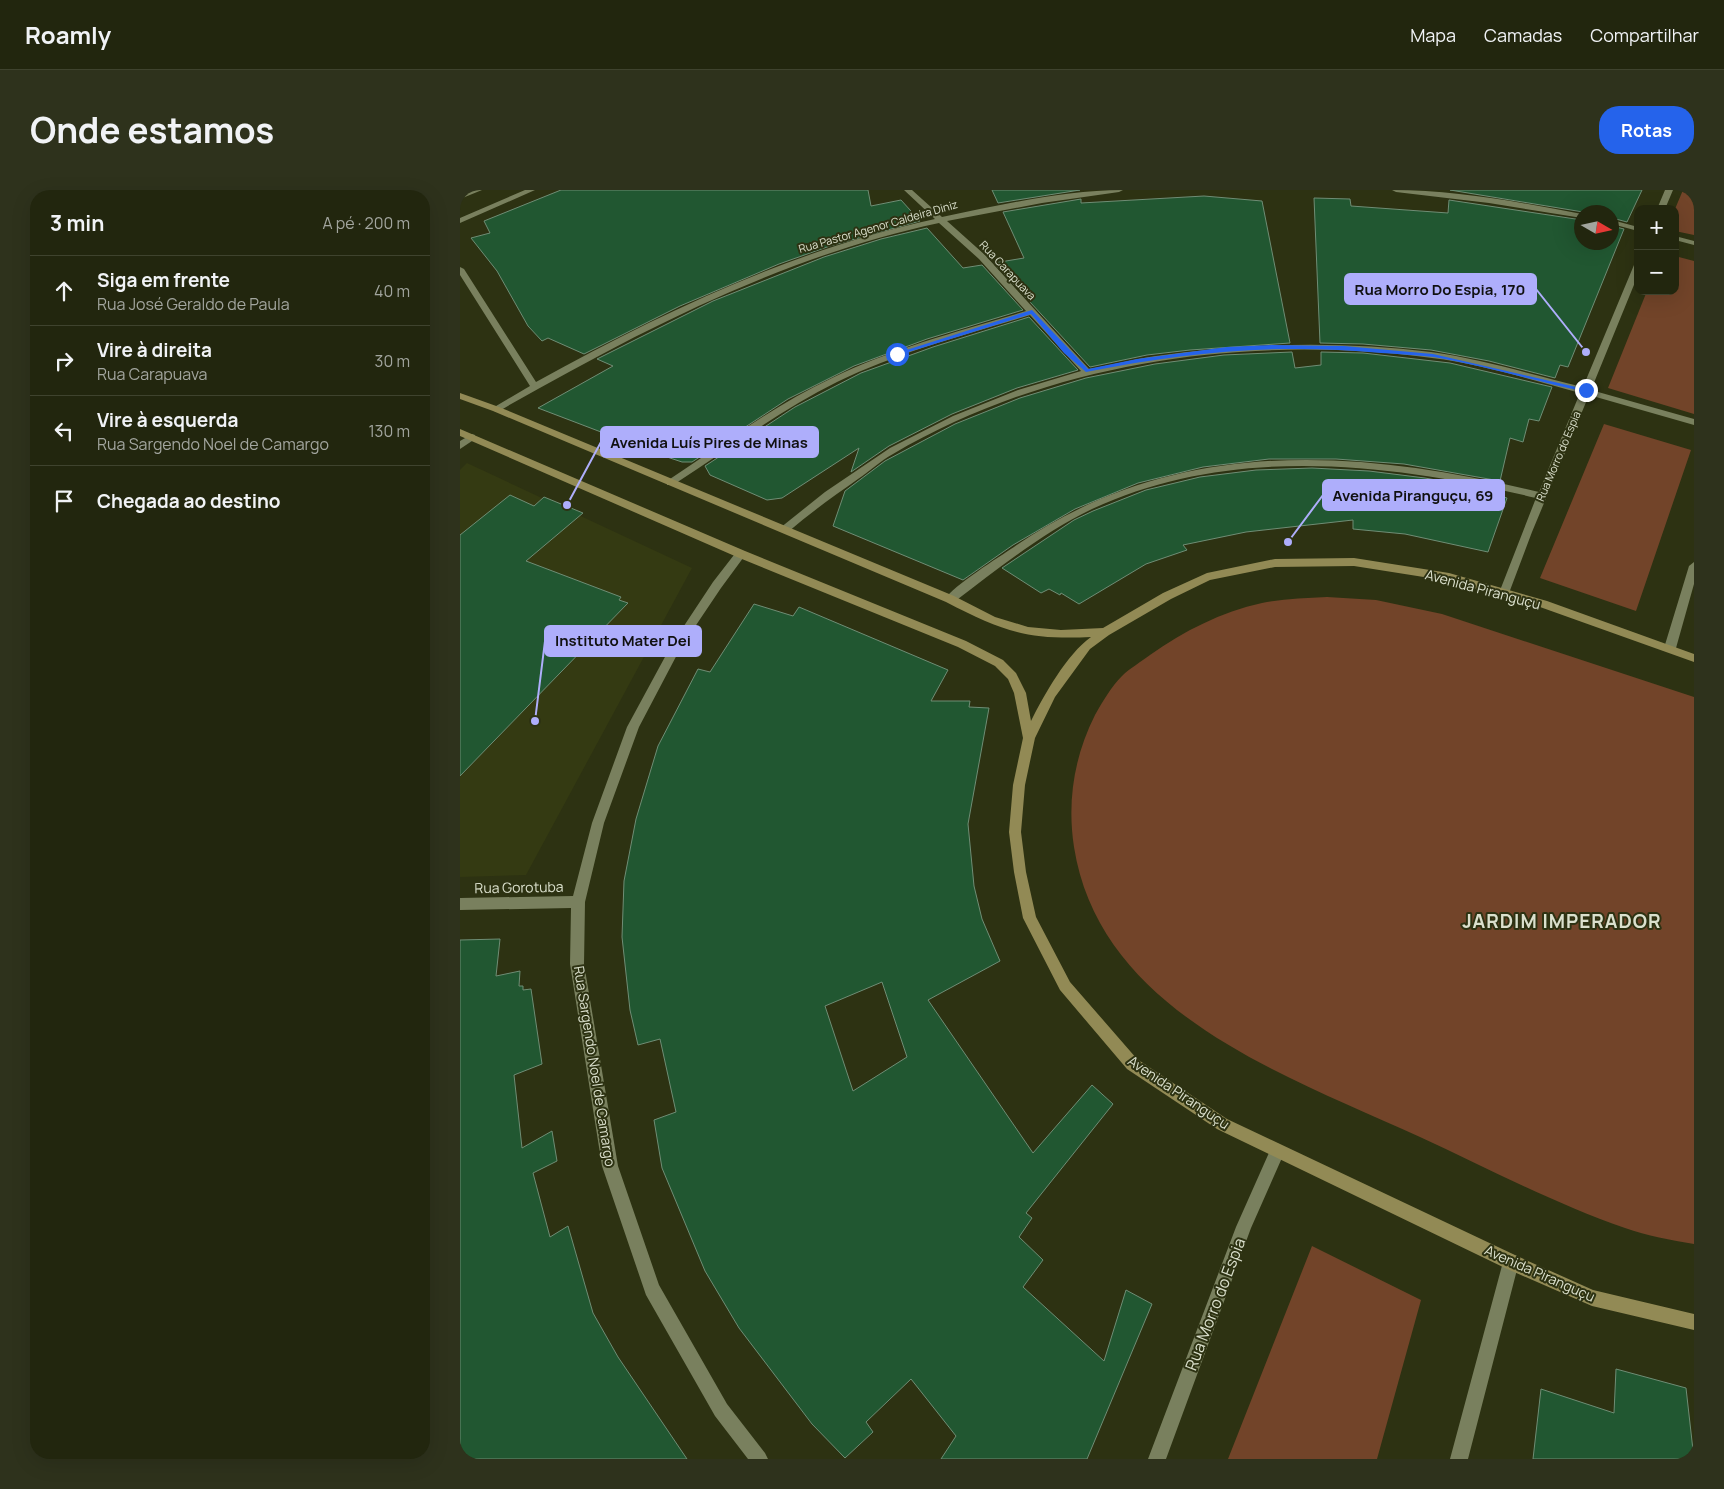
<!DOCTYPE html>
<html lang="pt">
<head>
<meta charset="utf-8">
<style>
  :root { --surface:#22260e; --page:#2e321c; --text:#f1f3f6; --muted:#a2a59e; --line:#3f432e; --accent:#2563eb }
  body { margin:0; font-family:Manrope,sans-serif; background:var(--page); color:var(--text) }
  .controls { position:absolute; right:15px; top:15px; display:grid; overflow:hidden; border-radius:10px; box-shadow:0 5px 20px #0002 }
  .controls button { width:45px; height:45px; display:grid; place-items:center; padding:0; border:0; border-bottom:1px solid var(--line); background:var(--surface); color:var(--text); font:25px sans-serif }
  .compass { position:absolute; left:1114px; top:15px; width:45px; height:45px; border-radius:50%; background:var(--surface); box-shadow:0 5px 20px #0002; rotate:99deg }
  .stop { position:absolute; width:15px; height:15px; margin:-11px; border:4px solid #2563eb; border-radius:50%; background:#fff }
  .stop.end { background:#2563eb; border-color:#fff; box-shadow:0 1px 5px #0008 }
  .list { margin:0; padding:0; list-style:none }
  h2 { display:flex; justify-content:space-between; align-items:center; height:65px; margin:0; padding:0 20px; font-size:21px }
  h2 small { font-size:16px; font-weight:400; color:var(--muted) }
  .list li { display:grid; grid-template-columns:32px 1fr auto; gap:15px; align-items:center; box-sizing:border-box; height:70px; padding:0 20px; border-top:1px solid var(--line) }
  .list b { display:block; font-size:19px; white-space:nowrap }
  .list p { margin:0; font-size:16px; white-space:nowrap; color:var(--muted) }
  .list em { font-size:16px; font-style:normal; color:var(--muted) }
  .icon { flex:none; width:28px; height:28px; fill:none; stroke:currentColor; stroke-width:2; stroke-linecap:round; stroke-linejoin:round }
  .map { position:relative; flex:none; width:1234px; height:1269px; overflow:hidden; border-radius:20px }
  header { display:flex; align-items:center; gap:30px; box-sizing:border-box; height:70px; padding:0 25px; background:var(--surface); border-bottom:1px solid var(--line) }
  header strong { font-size:24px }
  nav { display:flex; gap:28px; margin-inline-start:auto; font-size:18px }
  .intro { display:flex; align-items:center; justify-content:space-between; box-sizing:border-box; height:120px; padding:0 30px }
  h1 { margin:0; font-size:35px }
  .button { padding:12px 22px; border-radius:20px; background:var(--accent); color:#fff; font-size:18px; font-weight:700 }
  main { display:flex; gap:30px; padding:0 30px }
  aside { flex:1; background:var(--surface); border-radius:20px; box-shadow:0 5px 20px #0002 }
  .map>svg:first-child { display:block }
</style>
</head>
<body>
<header>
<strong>Roamly</strong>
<nav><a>Mapa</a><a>Camadas</a><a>Compartilhar</a></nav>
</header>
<div class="intro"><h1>Onde estamos</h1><a class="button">Rotas</a></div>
<main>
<aside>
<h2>3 min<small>A pé · 200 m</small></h2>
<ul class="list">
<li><svg class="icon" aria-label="ahead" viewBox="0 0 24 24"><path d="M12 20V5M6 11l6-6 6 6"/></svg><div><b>Siga em frente</b><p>Rua José Geraldo de Paula</p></div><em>40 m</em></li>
<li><svg class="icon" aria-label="right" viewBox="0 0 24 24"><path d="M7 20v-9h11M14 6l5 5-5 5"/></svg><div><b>Vire à direita</b><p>Rua Carapuava</p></div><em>30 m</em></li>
<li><svg class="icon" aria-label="left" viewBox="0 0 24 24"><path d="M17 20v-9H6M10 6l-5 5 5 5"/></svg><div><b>Vire à esquerda</b><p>Rua Sargendo Noel de Camargo</p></div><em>130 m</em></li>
<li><svg class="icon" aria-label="arrive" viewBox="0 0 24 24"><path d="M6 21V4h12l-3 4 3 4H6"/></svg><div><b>Chegada ao destino</b></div></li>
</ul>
</aside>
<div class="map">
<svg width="1234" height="1269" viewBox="0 0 1234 1269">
  <rect width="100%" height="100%" fill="#2d3212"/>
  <path fill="#343a12" d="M7,273L232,378L66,685L0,687V280Z"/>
  <path fill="#724429" d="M1223,0H1234V45L1215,41V19Z
    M1215,66L1234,71V224L1148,198L1187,101H1215Z
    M1144,234L1231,260L1176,421L1080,388Z
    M867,407L916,410L982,424L1234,507V1054C1211,1050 1187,1046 1165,1038C1095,1014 1027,978 960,947C827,886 640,823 614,657C607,611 614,567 635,525C643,511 651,497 662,486C670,478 681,472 690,465C724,441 761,422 802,413C823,409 845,408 867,407Z
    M852,1056L961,1110L917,1269H768Z"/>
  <path fill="#215731" stroke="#6f8d75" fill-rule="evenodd" d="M101,0H408L411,16L441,10L460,31L370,56L319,74L220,116L124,164L88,148L82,151L68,136L37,81L11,48L30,43L24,31Z
    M532,0H620L538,13Z
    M990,0H1182L1167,32L1152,28V22H1123Z
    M744,6L802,11L830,153L730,160L687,165L630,177L534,73L564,68L543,22L621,9V13Z
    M854,8L890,9L891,16L988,23L989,10L1122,30V52H1152V36L1164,39L1108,177L1100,175L1095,188L1029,171L971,160L903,154L860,153Z
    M467,38L503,78L522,75L563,120L467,149L394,176L328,209L232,272H222L204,266L78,218L153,176L137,169L253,111L364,67L421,49Z
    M569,127L618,180L557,198L492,224L429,256L391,282L399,258L322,308L307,310L250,285L245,276L335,217L401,183L473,157Z
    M832,162L835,178L861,175V162L903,163L990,173L1092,197L1079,231L1069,229L1063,252L1050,248L1040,291L944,274L876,269H809L743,277L678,293L615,319L553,355L503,390L373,336L385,301L425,271L495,234L560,208L626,188L695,174L764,165Z
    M852,278L909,281L965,288L1037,301L1036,305L1047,308L1028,362L945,344L893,339V330L786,342L723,355L727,360L686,374L619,414L601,403L600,405L589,399L581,403L542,378L614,330L633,321L686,300L740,287L796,280Z
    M50,305L74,316L84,307L123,323L66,371L161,407L159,410L168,413L0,586V345Z
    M294,414L333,426L339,417L488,480L471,511H510L509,517L529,518L508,634L514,696L522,729L540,771L468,810L573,963L632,895L653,914L566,1023L572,1028L559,1047L583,1070L563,1097L644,1171L666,1100L692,1114L627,1269H481L496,1246L451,1189L406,1232L413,1242L385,1268L352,1234L279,1138L245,1081L202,978L194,930L216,922L200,849L178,855L170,820L162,747L164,691L176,629L198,556L238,479L250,482ZM422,792L447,867L393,901L365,816Z
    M40,749L36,786L60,781L59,796H63V800L71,799L82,874L54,885L62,958L92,941L97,971L73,983L90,1047L108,1036L133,1123L158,1167L227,1269H0V750Z
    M1156,1179L1226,1198L1234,1269H1073L1081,1199L1154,1223Z"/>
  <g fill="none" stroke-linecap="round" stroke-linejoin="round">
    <path fill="#79805e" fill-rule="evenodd" d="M444,0H452L482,27C541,15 603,0 663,0L659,2L582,13L487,31L525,65L629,179C651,175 674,169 696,166C787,153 880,151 971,162C1022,169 1073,185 1123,197L1174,75L1178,73V85L1131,200L1234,229V235L1129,205L1072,342L1049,403L1044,407L1039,403L1076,308C931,273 772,254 632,319C582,343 538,379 494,412L490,413L485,409C493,396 539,367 554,357C715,245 898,258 1079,302L1120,203C1072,190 1022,174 972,168C790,144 593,170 433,264C420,271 410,281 398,289C374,306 350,323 328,342H320V338L365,302L430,258L493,226L558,200L621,181L570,125C505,145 438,162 377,192C319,221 267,260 213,295H207V291C261,255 313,216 372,188C433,158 500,141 566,121L519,69L479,33C321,67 179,141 39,221L36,222L31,219L70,196L0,85V77L4,79L76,192C203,122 332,60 475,29Z
      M932,0C996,0 1059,12 1122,24V28L1029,13L936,2Z
      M1205,0H1213L1205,19H1197Z
      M1152,30L1178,37V41L1152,34Z
      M1215,46L1234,51V55L1215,50Z
      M12,244L15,245V249L0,259V251Z
      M281,360L286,364L261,398L220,459L179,537L144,633L125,712L124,774L158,976L199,1095L267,1214L305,1263L308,1269H288L255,1226L186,1105L142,976L110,774L111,718L0,720V708L113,706L132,633L167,537L212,454L253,392L277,361Z
      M1234,372V394L1216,458L1210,462L1204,458L1229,376Z
      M817,953L822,956L825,961L791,1038L706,1269H688L776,1037L812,956Z
      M1051,1064L1057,1066L1059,1072L1008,1269H990L1043,1072L1045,1066Z"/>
    <path fill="#79805e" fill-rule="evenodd" d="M11,0H22L0,9V4Z
      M65,0H75L0,33V28Z"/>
    <path fill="#928a55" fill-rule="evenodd" d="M0,203L39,217L494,406L535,427L568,437L601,440L643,438L703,403L747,383L815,369L894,368L989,383L1087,411L1234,464V472L1080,417L989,391L894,376L815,377L750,390L711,409L649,445L630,459L595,507L575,548L565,595L561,642L566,682L576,727L610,792L677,869L767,929L1057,1066L1133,1100L1234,1124V1140L1132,1116L1045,1078L757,939L667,879L600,800L563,728L554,682L549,642L553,595L563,548L554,503L548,489L535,476L498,457L277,367L0,246V239L285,361L506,451L543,470L556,483L566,503L571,531C584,505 607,464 631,447C567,450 542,441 486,412L33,221L0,209Z"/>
  </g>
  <path fill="#2563eb" d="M572,120L628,179L677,169L767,157L812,155L884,156L973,164L1129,200L1126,202C1075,191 1025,176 974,167C956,165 938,164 921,163C818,153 727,162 626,182L604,163L571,124L439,165L434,164Z"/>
  <g text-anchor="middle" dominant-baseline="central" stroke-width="4" stroke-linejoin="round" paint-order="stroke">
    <g font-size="11" fill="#dbe0cd" stroke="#2d3212">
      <text transform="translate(418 36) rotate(-16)">Rua Pastor Agenor Caldeira Diniz</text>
      <text transform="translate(548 80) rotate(47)">Rua Carapuava</text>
      <text transform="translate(1098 266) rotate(-67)">Rua Morro do Espia</text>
    </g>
    <g font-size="14" fill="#dbe0cd" stroke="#2d3212">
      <text transform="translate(1023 399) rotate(15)">Avenida Piranguçu</text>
      <text transform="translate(59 697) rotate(-1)">Rua Gorotuba</text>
      <text transform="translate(135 876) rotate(81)">Rua Sargendo Noel de Camargo</text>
      <text transform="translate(719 902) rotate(34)">Avenida Piranguçu</text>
      <text transform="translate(1080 1083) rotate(24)">Avenida Piranguçu</text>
    </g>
    <g font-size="16" fill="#dbe0cd" stroke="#2d3212">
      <text transform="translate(755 1114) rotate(-69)">Rua Morro do Espia</text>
    </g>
    <g font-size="19" font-weight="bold" letter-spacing="1" fill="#dbe0cd" stroke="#2d3212">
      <text x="1102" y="731">JARDIM IMPERADOR</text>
    </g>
  </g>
  <path fill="none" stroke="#aeaefb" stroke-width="2" d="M1126 162L1076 99M107 315L141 252M828 352L863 305M75 531L85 451"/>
  <g fill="#aeaefb" stroke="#2d3212" stroke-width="2">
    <circle cx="1126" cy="162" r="5"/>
    <circle cx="107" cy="315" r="5"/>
    <circle cx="828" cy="352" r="5"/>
    <circle cx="75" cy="531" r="5"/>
  </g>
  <g fill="#aeaefb" stroke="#aeaefb" stroke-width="2">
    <rect x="885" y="84" width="191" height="30" rx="5"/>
    <rect x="141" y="237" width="217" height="30" rx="5"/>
    <rect x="863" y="290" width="181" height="30" rx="5"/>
    <rect x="85" y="436" width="156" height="30" rx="5"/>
  </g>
  <g font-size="15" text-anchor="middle" font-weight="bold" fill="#111">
    <text x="980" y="105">Rua Morro Do Espia, 170</text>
    <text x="249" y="258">Avenida Luís Pires de Minas</text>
    <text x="953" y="311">Avenida Piranguçu, 69</text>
    <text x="163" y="456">Instituto Mater Dei</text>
  </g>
</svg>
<div class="controls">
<button>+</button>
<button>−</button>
</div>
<svg class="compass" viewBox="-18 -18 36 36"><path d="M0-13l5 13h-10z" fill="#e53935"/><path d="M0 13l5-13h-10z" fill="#a2a59e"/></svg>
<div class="stop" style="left:437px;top:164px"></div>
<div class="stop end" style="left:1126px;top:200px"></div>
</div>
</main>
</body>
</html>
